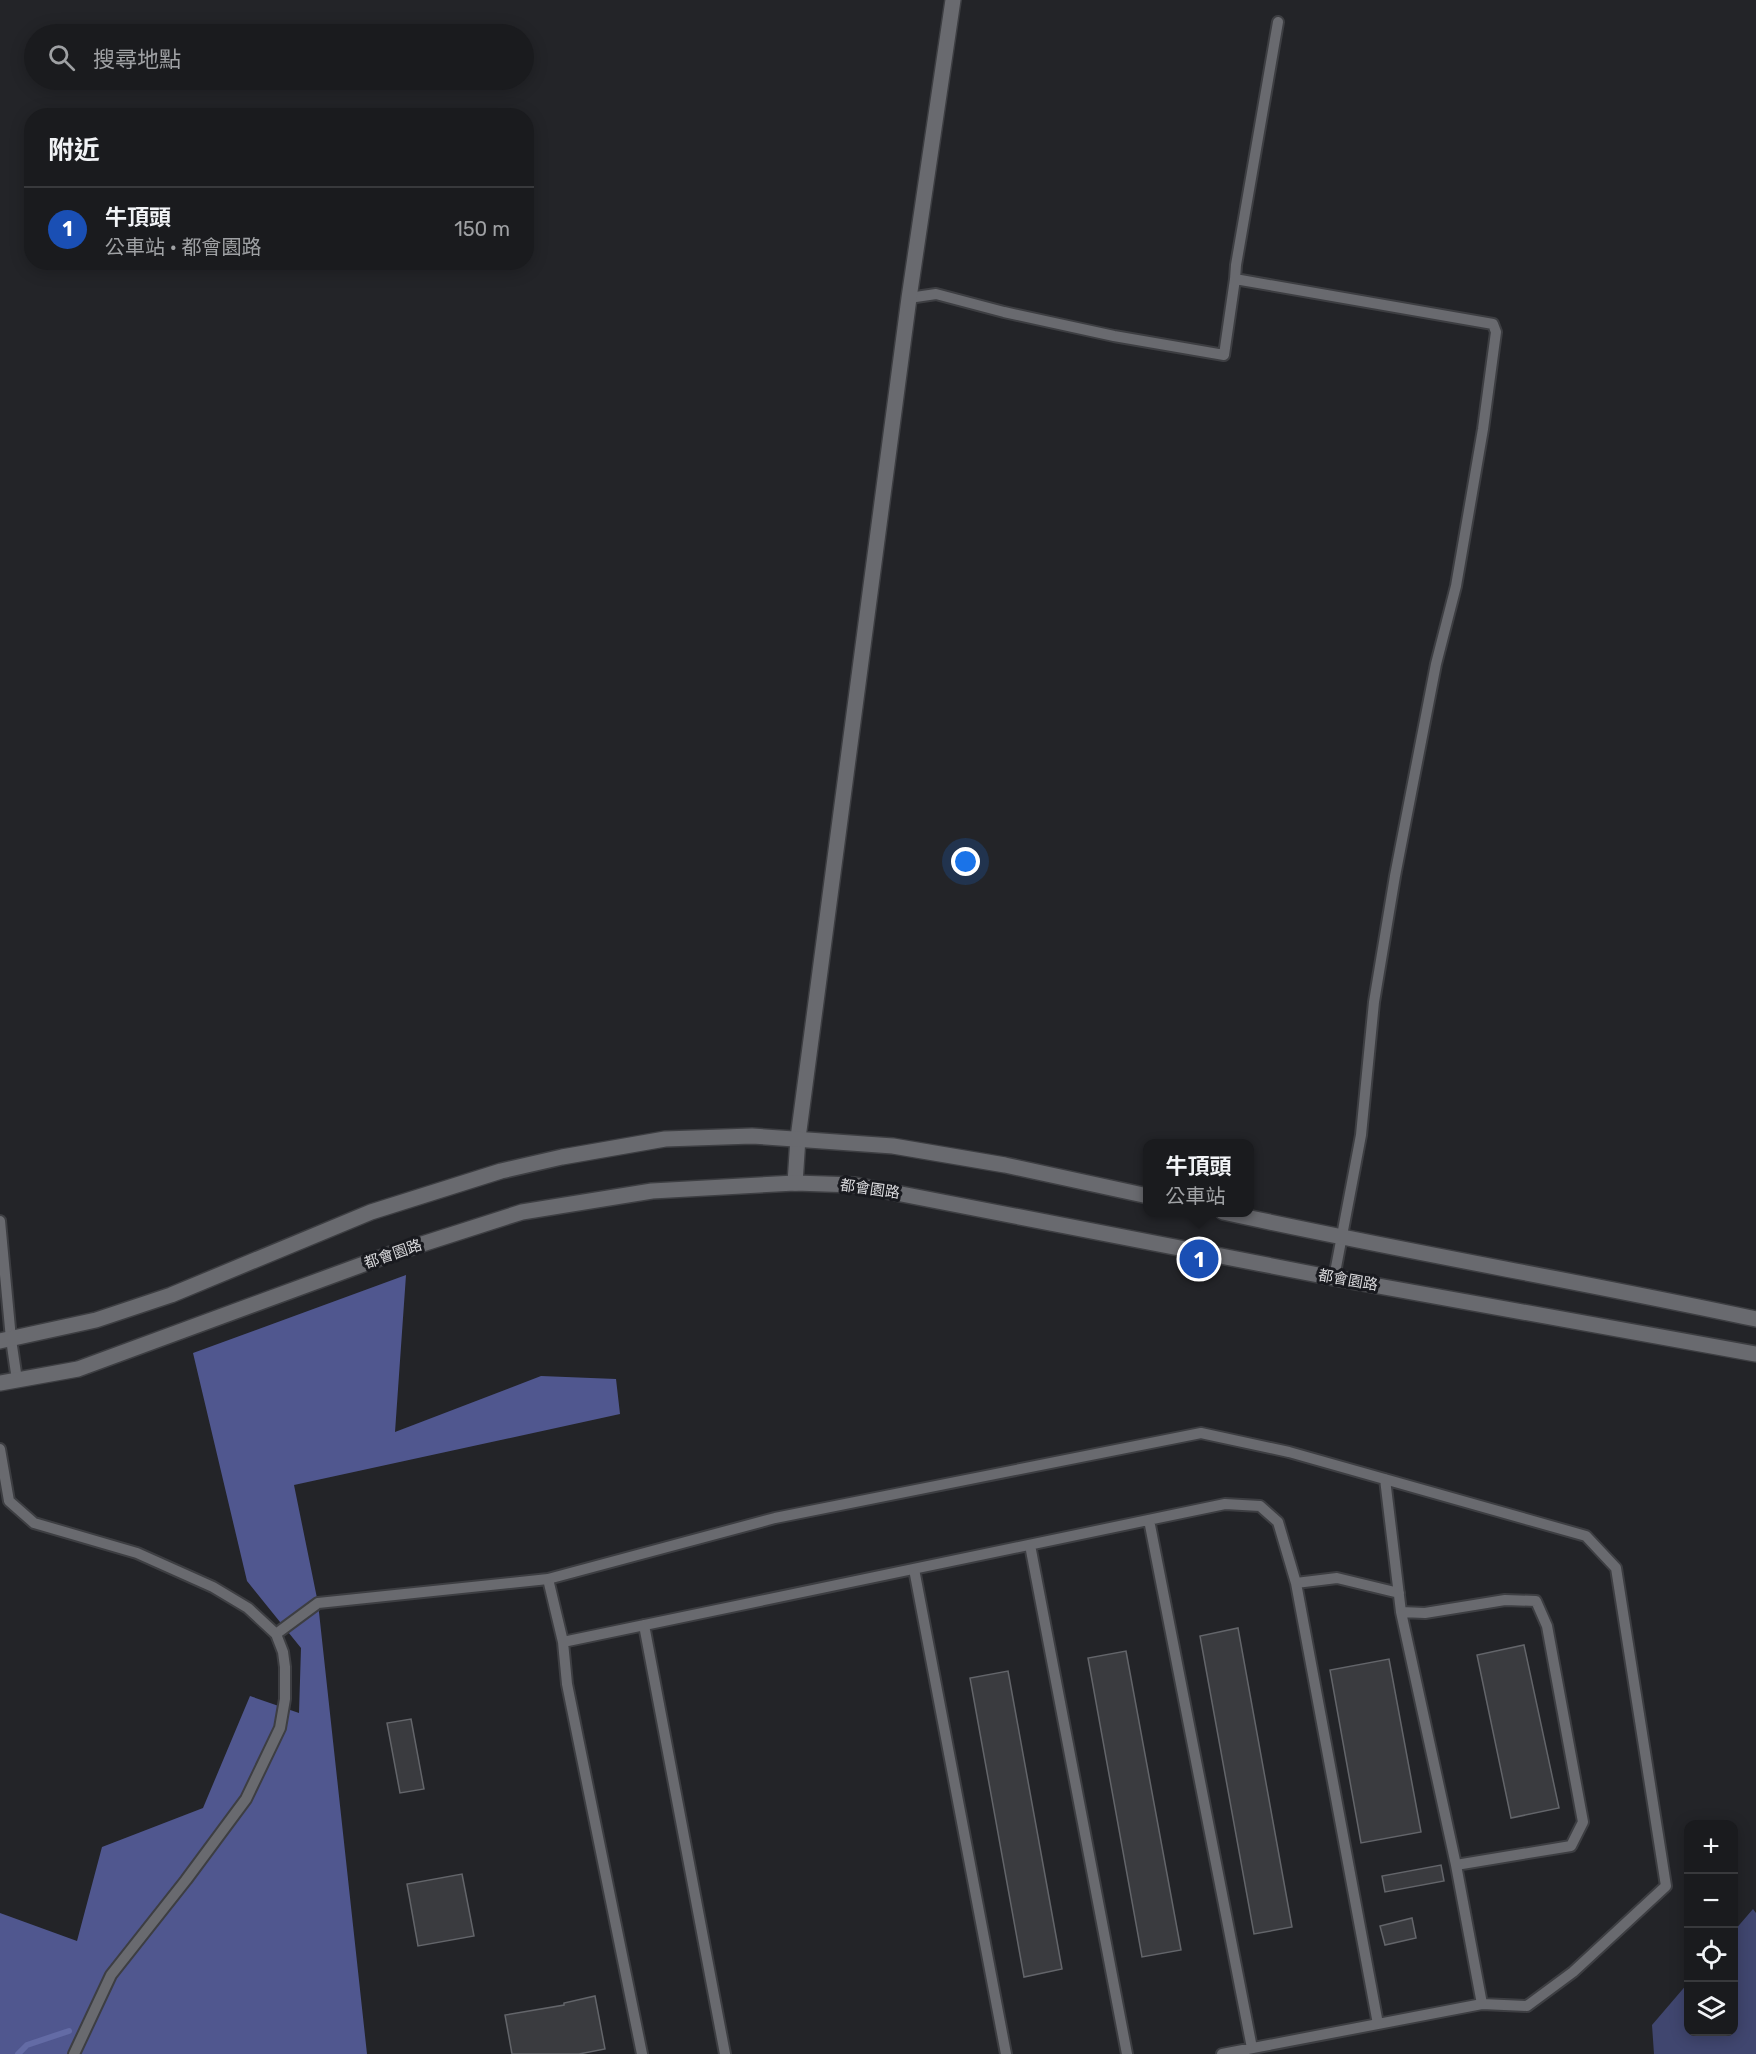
<!DOCTYPE html>
<html lang="zh-TW">
<head>
<meta charset="utf-8">
<style>
  :root { --surface:#1a1b1e; --page:#232427; --text:#f1f3f6; --muted:#9fa1a4; --line:#38393c; --accent:#d2b736 }
  body { margin:0; font-family:Rubik,"Noto Sans TC",sans-serif; background:var(--page); color:var(--text) }
  .controls { position:absolute; right:18px; bottom:18px; display:grid; overflow:hidden; border-radius:12px; box-shadow:0 3px 15px #0003 }
  .controls button { width:54px; height:54px; display:grid; place-items:center; padding:0; border:0; border-bottom:2px solid var(--line); background:var(--surface); color:var(--text); font:30px sans-serif }
  .you { position:absolute; left:966px; top:862px; width:21px; height:21px; margin:-15px; border:4px solid #fff; border-radius:50%; background:#1a73e8; box-shadow:0 0 0 9px #1a73e833 }
  .badge { display:grid; place-items:center; width:39px; height:39px; border-radius:50%; background:var(--accent); color:#fff; font-size:20px; font-weight:700 }
  .pin { position:absolute; translate:-50% -50%; border:3px solid #fff; box-shadow:0 2px 6px #0006 }
  .popup { position:absolute; left:1143px; top:1139px; width:111px; height:78px; box-sizing:border-box; display:grid; place-content:center; border-radius:12px; background:var(--surface); filter:drop-shadow(0 2px 4px #0005); font-size:20px; white-space:nowrap; color:var(--muted) }
  .popup b { font-size:22px; color:var(--text) }
  .popup::after { content:''; position:absolute; left:50%; top:100%; margin-left:-12px; border:12px solid transparent; border-top-color:var(--surface) }
  .list { margin:0; padding:0; list-style:none }
  h2 { display:flex; justify-content:space-between; align-items:center; height:78px; margin:0; padding:0 24px; font-size:26px }
  h2 small { font-size:20px; font-weight:400; color:var(--muted) }
  .list li { display:grid; grid-template-columns:39px 1fr auto; gap:18px; align-items:center; box-sizing:border-box; height:84px; padding:0 24px; border-top:2px solid var(--line) }
  .list b { display:block; font-size:22px; white-space:nowrap }
  .list p { margin:0; font-size:20px; white-space:nowrap; color:var(--muted) }
  .list em { font-size:20px; font-style:normal; color:var(--muted) }
  .icon { flex:none; width:33px; height:33px; fill:none; stroke:currentColor; stroke-width:2; stroke-linecap:round; stroke-linejoin:round }
  .map { position:relative; flex:none; width:1756px; height:2054px; overflow:hidden }
  .search { position:absolute; background:var(--surface); box-shadow:0 3px 15px #0003; left:24px; top:24px; width:510px; height:66px; display:flex; align-items:center; gap:15px; box-sizing:border-box; padding:0 21px; border-radius:33px; color:var(--muted); font-size:22px }
  .panel { position:absolute; background:var(--surface); box-shadow:0 3px 15px #0003; left:24px; top:108px; width:510px; height:162px; border-radius:24px }
  .map>svg:first-child { display:block }
</style>
</head>
<body>
<div class="map">
<svg width="1756" height="2054" viewBox="0 0 1756 2054">
  <rect width="100%" height="100%" fill="#232428"/>
  <path fill="#40466f" d="M1753,1909L1756,1913V2054H1654L1652,2025L1688,1983V2032H1734V1931Z"/>
  <path fill="#50578f" d="M406,1275L395,1432L541,1376L616,1379L620,1414L294,1485L318,1603L367,2054H0V1913L77,1941L102,1847L203,1808L250,1696L299,1713L301,1648L247,1581L193,1353Z"/>
  <g fill="none" stroke-linecap="round" stroke-linejoin="round">
    <path stroke="#636ba5" stroke-width="6" d="M18,2054L27,2045L69,2031"/>
  </g>
  <path fill="#3a3b3f" stroke="#63656a" stroke-width="1.5" d="M1238,1628L1292,1927L1254,1934L1200,1636Z
    M1524,1645L1559,1808L1511,1818L1477,1655Z
    M1126,1651L1181,1950L1142,1957L1088,1658Z
    M1389,1659L1421,1832L1361,1843L1330,1670Z
    M1008,1671L1062,1969L1024,1977L970,1678Z
    M411,1719L424,1789L400,1793L387,1723Z
    M1441,1865L1444,1881L1385,1892L1382,1876Z
    M462,1874L474,1936L418,1946L407,1884Z
    M1412,1918L1416,1938L1385,1945L1380,1926Z
    M595,1996L605,2049L579,2054H512L505,2015L564,2005V2003Z"/>
  <g fill="none" stroke-linecap="round" stroke-linejoin="round">
    <g stroke="#3d3e42" stroke-width="14">
      <path id="service" d="M1278,22L1236,265L1235,279L1493,324L1496,332L1483,429L1456,586L1436,664L1395,876L1374,1002L1361,1135L1334,1278
        M909,298L936,294L1004,312L1114,336L1224,355L1235,279
        M0,1221L11,1339L17,1380
        M0,1449L9,1501L34,1523L137,1553L213,1587L248,1608L276,1634L283,1652L285,1667V1699L280,1728L246,1799L186,1880L111,1975L74,2054
        M1385,1479L1401,1612L1456,1865
        M1149,1520L1252,2048
        M1030,1545L1127,2054
        M914,1569L1006,2054
        M548,1579L563,1642L567,1684L642,2054
        M1296,1583L1378,2024
        M1401,1612L1425,1613L1505,1600L1536,1601L1547,1626L1583,1822L1571,1846L1456,1865L1482,2004
        M644,1625L725,2054
        M276,1634L318,1603L548,1579L775,1518L1201,1433L1289,1452L1586,1536L1616,1568L1666,1886L1573,1972L1527,2006L1482,2004L1222,2054
        M563,1642L1225,1504L1260,1506L1278,1522L1296,1583L1337,1578L1399,1593"/>
    </g>
    <g stroke="#3d3e42" stroke-width="18">
      <path id="minor" d="M795,1183L798,1138L909,298L953,0"/>
    </g>
    <g stroke="#3d3e42" stroke-width="18">
      <path id="tertiary" d="M1223,1212C1400,1251 1579,1281 1756,1319
        M0,1341L96,1320L171,1295L371,1212L501,1171L562,1157L665,1139L752,1136L893,1146L1005,1165L1148,1196
        M0,1383L78,1369L391,1254L522,1212L652,1191L795,1183L855,1185L1334,1278L1756,1354"/>
    </g>
    <use href="#service" stroke="#696a6f" stroke-width="10"/>
    <use href="#minor" stroke="#696a6f" stroke-width="15"/>
    <use href="#tertiary" stroke="#696a6f" stroke-width="15"/>
  </g>
  <g text-anchor="middle" dominant-baseline="central" stroke-width="6" stroke-linejoin="round" paint-order="stroke">
    <g font-size="15" fill="#d9d9dc" stroke="#191a1f">
      <text transform="translate(870 1189) rotate(8)">都會園路</text>
      <text transform="translate(393 1254) rotate(-19)">都會園路</text>
      <text transform="translate(1348 1280) rotate(10)">都會園路</text>
    </g>
  </g>
</svg>
<div class="controls">
<button>+</button>
<button>−</button>
<button><svg class="icon" aria-label="locate" viewBox="0 0 24 24"><circle cx="12" cy="12" r="6"/><path d="M12 2v4M12 18v4M2 12h4M18 12h4"/></svg></button>
<button><svg class="icon" aria-label="layers" viewBox="0 0 24 24"><path d="M12 4l9 5-9 5-9-5zM3 14l9 5 9-5"/></svg></button>
</div>
<div class="you"></div>
<div class="pin badge" style="left:1199px;top:1259px;background:#1a4fb4">1</div>
<div class="popup"><b>牛頂頭</b>公車站</div>
<div class="search"><svg class="icon" aria-label="search" viewBox="0 0 24 24"><circle cx="10" cy="10" r="6"/><path d="M15 15l6 6"/></svg>搜尋地點</div>
<section class="panel">
<h2>附近<small></small></h2>
<ul class="list">
<li><span class="badge" style="background:#1a4fb4">1</span><div><b>牛頂頭</b><p>公車站 · 都會園路</p></div><em>150 m</em></li>
</ul>
</section>
</div>
</body>
</html>
